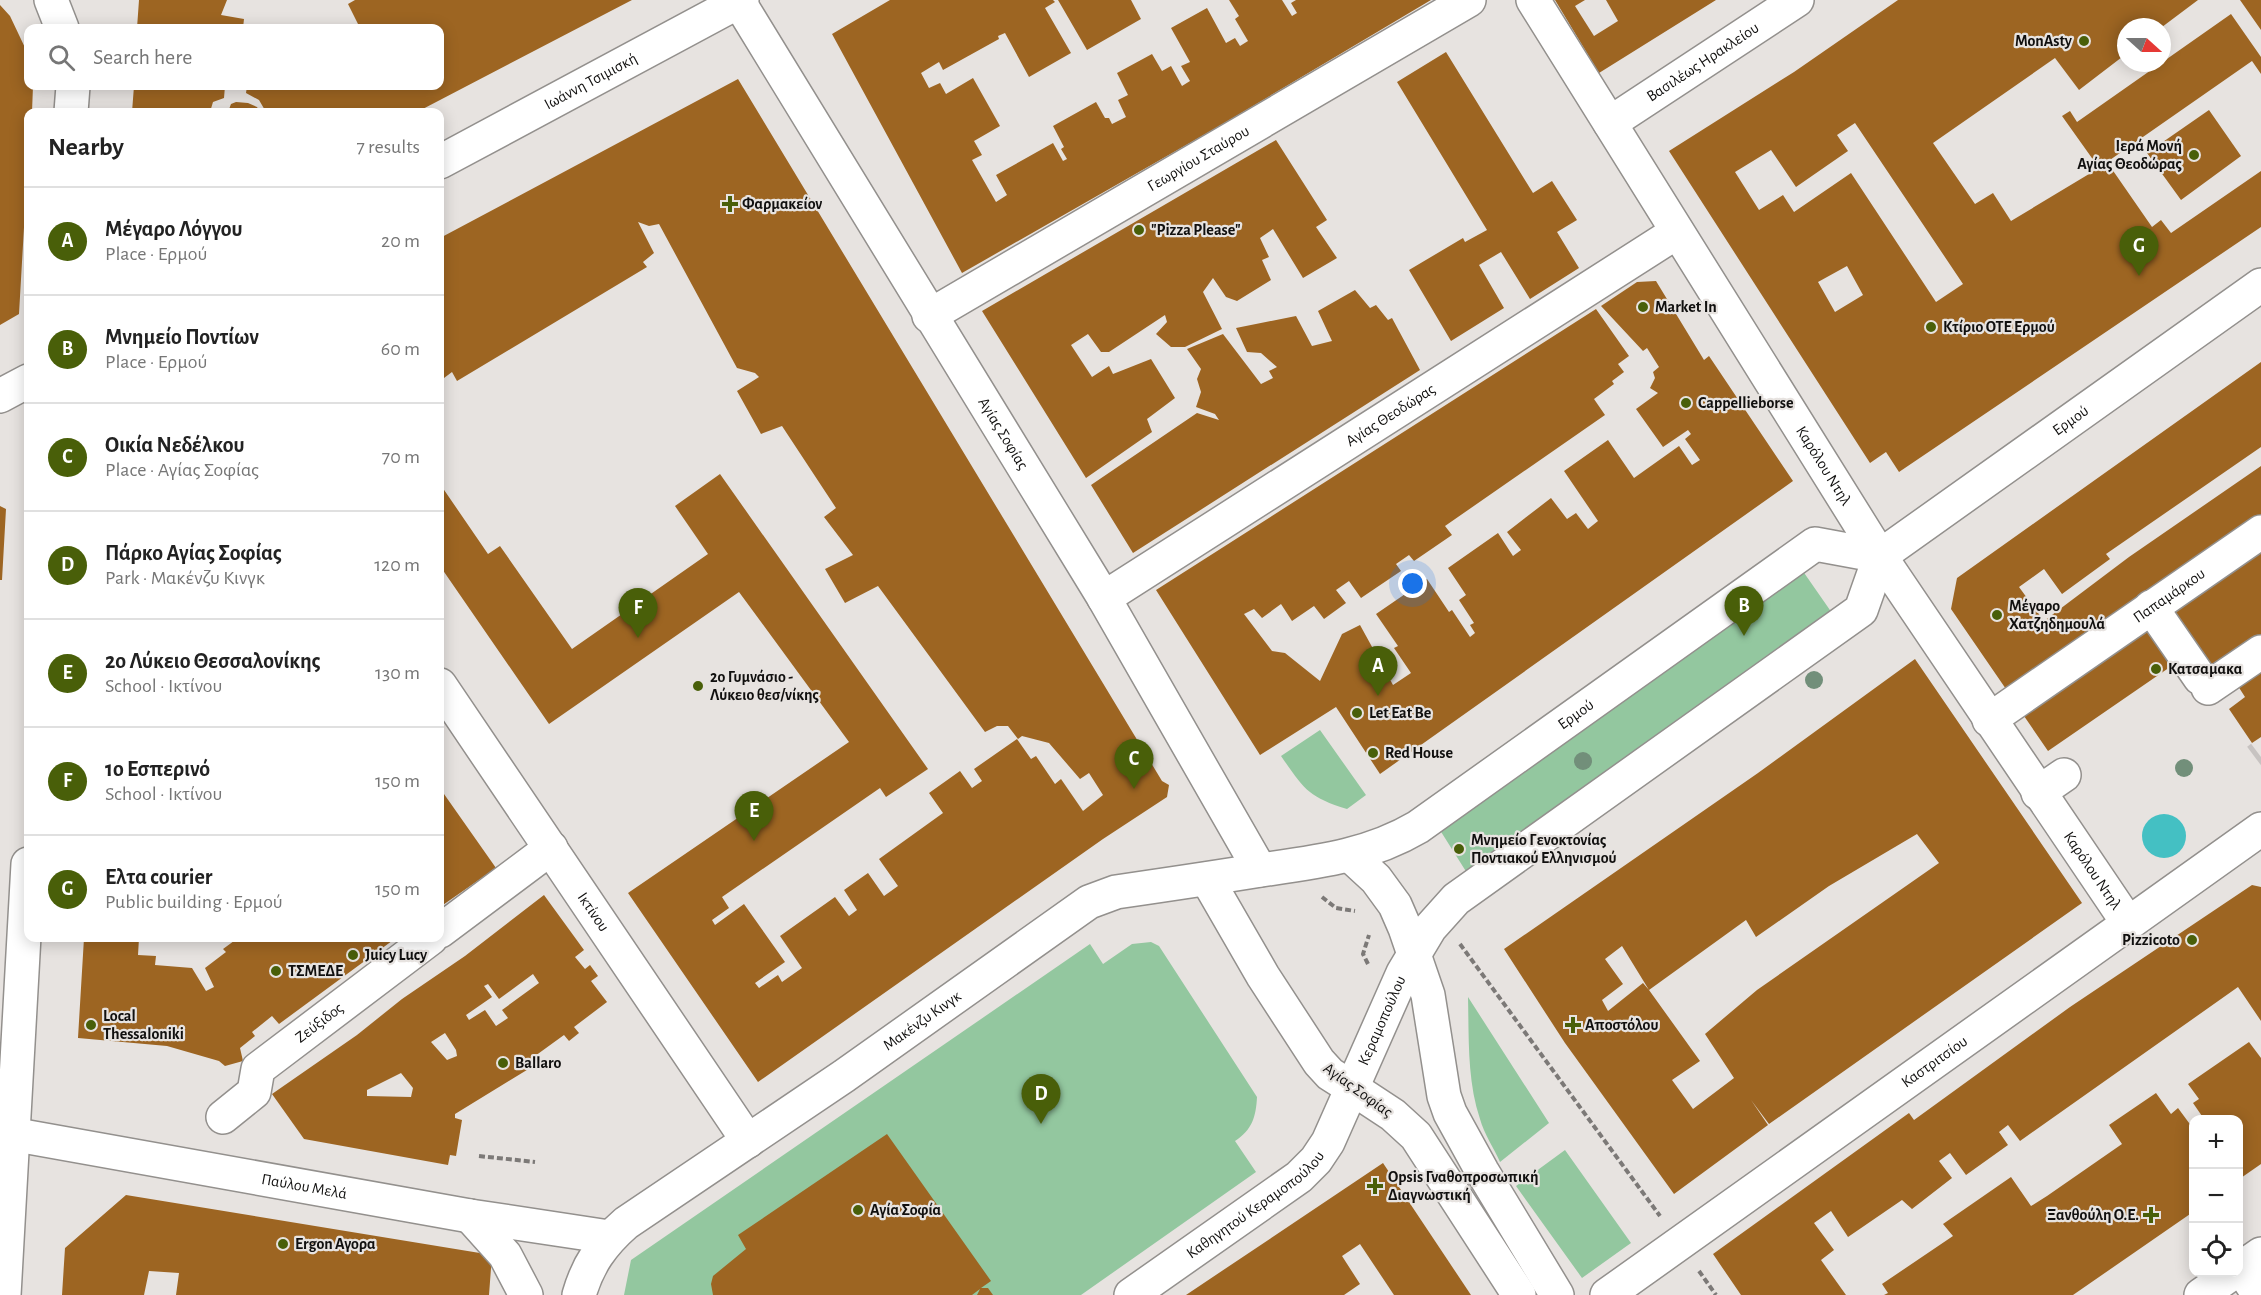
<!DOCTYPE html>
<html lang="en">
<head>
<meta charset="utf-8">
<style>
  :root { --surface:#fff; --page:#f6f6f6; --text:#222; --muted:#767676; --line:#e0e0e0; --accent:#495f09 }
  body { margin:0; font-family:"Alegreya Sans",sans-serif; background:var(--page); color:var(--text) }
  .controls { position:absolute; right:18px; bottom:18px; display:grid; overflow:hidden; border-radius:12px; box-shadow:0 3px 15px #0003 }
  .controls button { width:54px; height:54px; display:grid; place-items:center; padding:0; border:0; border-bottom:2px solid var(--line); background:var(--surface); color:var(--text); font:30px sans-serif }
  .compass { position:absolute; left:2117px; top:18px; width:54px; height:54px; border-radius:50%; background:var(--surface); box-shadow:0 3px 15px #0003; rotate:111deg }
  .you { position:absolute; left:1413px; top:584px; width:21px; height:21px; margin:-15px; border:4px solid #fff; border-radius:50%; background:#1a73e8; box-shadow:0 0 0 9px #1a73e833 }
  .badge { display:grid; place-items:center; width:39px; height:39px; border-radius:50%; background:var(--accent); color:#fff; font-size:20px; font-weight:700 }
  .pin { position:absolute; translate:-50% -50px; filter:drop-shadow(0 2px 3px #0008) }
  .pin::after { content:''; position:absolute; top:32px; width:21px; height:18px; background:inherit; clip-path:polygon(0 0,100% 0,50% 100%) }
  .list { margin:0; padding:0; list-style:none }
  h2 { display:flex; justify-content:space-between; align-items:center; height:78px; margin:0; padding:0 24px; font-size:26px }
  h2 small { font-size:20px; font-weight:400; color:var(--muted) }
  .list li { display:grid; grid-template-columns:39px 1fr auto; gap:18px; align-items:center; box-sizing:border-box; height:108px; padding:0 24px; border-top:2px solid var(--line) }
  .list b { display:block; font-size:22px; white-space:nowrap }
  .list p { margin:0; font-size:20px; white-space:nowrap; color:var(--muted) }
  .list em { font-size:20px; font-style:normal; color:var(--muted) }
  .icon { flex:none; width:33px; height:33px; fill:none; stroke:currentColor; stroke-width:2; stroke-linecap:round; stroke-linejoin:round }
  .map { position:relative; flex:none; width:2261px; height:1295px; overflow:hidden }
  .search { position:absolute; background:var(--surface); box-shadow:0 3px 15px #0003; left:24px; top:24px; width:420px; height:66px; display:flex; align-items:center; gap:15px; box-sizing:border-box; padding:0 21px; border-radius:12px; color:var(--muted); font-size:22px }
  .panel { position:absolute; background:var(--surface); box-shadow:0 3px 15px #0003; left:24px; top:108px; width:420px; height:834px; border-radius:12px }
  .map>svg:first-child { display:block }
</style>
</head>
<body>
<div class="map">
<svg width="2261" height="1295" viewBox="0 0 2261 1295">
  <rect width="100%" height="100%" fill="#e7e3e0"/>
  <path fill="#93c79f" d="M1800,567L1832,613L1467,873L1438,827Z
    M1320,730L1366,795L1347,809C1308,797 1304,789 1281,756Z
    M1151,942L1159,946L1257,1097C1256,1117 1252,1130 1235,1141L1256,1172L1081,1295H624L631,1260L1090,944L1103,964L1132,944Z
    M1468,997L1549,1123L1500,1162C1494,1148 1484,1134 1480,1119C1467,1080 1469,1038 1468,997Z
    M1565,1150L1631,1243L1582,1278L1516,1186Z"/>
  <path fill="#44c0c3" d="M2142 836a22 22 0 1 1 44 0a22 22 0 1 1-44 0Z"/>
  <path fill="#9d6522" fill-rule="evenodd" d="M139,0H227L221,15L244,19L243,28H137Z
    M355,0H632L417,112H266L259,100L246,93L247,86H440V28H348L358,24L348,4Z
    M890,0H1053L1055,2L1045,8L1071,53L1029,77L1005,33L998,36L999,39L943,70L939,62L921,73L929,88L940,83L946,94L973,78L1000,126L974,141L982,155L972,160L996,202L1007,195L996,175L1053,143L1063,161L1067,159L1061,149L1064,147L1053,126L1096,102L1105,118H1109L1112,124L1126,117L1118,100L1128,95L1117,73L1152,54L1162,71L1171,66L1182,86L1190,81L1181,66L1190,62L1171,28L1207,8L1226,43L1235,38L1240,46L1248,41L1235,19L1239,16L1229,0H1282L1292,16L1297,13L1291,3L1296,0H1431L1216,128L962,273L832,34Z
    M1058,0H1131L1141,19L1087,50Z
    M1555,0H1585L1575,6L1594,36L1618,21L1606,0H1716L1599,73Z
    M1898,0H2198L2162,27H2126V54L2079,90L2055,58L1933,143L1975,204L1993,193L2011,221L2099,168L2062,116L2070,111L2077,122L2231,14L2261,57V74L2252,61L2107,162L2152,227L2161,220L2171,233L2261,171V227L1899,472L1886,452L1870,463L1669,151L1794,72ZM1855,123L1963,284L1936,302L1851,173L1794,212L1783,195L1759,210L1735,172L1771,150L1796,187L1848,151L1837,135ZM1847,266L1863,295L1835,312L1818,282Z
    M2240,0H2261V30Z
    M0,5L10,16L28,54V86H33L32,112H28V158L19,314L0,325Z
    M1446,52L1533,193L1552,181L1577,220L1557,232L1579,268L1530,299L1501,252L1479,265L1504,308L1451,341L1409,270L1463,238L1465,242L1487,230L1397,82Z
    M738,79L1162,781L1169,785L1167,797L1103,839L758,1082L628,893L849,742L739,592L549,724L440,566V484L488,554L500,546L572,649L708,554L675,506L720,474L928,769L886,797L880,788L722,897L729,908L712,920L715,925L744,904L785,962L755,983L759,988L778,975L782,982L802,968L780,936L835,897L849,916L857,910L844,890L868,873L884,896L898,886L879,859L943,813L929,793L960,771L972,788L982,781L974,769L1017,739L1031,759L1036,756L1055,784L1061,779L1083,811L1103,795L1089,773L1080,779L1049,743L1022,736L1018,739L1008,726H997L985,732L878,586L845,603L825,569L853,555L824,517L836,508L782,426L761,434L737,391L759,377L755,373L737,368L659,224L649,226L638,222L654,253L643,262L647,267L457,381L452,372L440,381V238Z
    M134,86H225L224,98L213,102L210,112H132Z
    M236,102L248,103L257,107L260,112H228L231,104Z
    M2209,110L2241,156L2181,200L2147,153Z
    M1276,140L1327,220L1316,227L1337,258L1303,278L1273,229L1260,238L1269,257L1262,260L1271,280L1237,301L1226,297L1213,278L1203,292L1222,329L1185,347H1171L1156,334L1167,322L1165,315L1109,352H1101L1088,334L1071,345L1092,377L1109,366L1113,374L1151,359L1175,398L1147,419L1152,432L1086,478L982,311Z
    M1656,281L1704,360L1709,356L1793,481L1380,774L1336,707L1260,755L1156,590L1596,309L1629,356L1618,364L1624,372L1612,381L1614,384L1594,399L1605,415L1445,526L1452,535L1414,561L1409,555L1396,564L1401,571L1361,598L1349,581L1336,590L1346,603L1324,619L1314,606L1292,621L1281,604L1262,618L1254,609L1244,614L1272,651L1285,653L1320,681L1342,634L1360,625L1393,685L1411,673L1394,648L1398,646L1376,614L1427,579L1449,612L1452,610L1470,637L1475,633L1470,625L1474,623L1459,600L1466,595L1448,568L1498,533L1513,556L1521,550L1507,532L1551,498L1567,519L1576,513L1588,529L1598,521L1564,471L1608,440L1634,478L1679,446L1692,465L1700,460L1685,439L1691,434L1688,430L1663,447L1636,409L1658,393L1650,388L1655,378L1653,372L1659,367L1647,348L1643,351L1601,306L1637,282Z
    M1355,290L1370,308L1376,305L1388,320L1392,318L1420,370L1133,553L1091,485L1197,413L1219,420L1215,414L1196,407L1201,392L1197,379L1201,369L1187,349L1223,334L1261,384L1273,378L1269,371L1277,367L1261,353L1247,352L1236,328L1296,316L1312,346L1332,341L1318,311Z
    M2261,362V447L2106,554L2110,559L2062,594L2044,569L2019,587L2044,621L2129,557L2261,466V517L2008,692L1951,609L1957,578Z
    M0,506L6,509L2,580H0Z
    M2261,553V636L2209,672L2170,615Z
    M2149,630L2173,665L2048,751L2024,716Z
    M1915,659L2082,903L1769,1124L1751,1100L1768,1125L1674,1194L1565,1043L1504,949L1758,773ZM1917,834L1939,863L1757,990L1705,1034L1734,1078L1693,1109L1672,1080L1700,1061L1649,990L1643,983L1608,1011L1602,1000L1623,984L1605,959L1622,946L1649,990L1746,920L1756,937L1829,886Z
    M2261,670V737L2252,743L2229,709L2245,697L2238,686Z
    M444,794L496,868L440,907V796Z
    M2252,885L2261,887V1021L2238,987L2020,1141L2008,1125L1999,1132L2008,1145L1966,1175L1950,1153L1939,1161L1952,1178L1912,1209L1902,1200L1848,1237L1831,1211L1814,1223L1834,1250L1821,1260L1846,1295H1741L1713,1254L1909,1113L1914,1120L2070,1007Z
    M544,895L584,950L575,957L585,969L590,965L598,976L591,981L607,1002L574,1027L579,1033L569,1041L564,1035L535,1056L540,1062L455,1114V1118L462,1120L456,1156L450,1155L448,1165L304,1139L272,1094L357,1035L402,999L465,956ZM533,974L539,983L502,1010L508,1018L496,1026L485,1010L469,1020L466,1015L492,997L484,986L488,984L499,999ZM445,1033L456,1050L457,1056L447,1060L431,1042ZM401,1073L413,1088L411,1097L367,1096V1090Z
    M84,938H139L138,955L156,956L155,965L192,968L206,991L214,987L205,968L226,952L223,949L238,938H396L279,1024L272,1016L252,1032L255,1036L240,1048L243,1061L225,1066L219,1061L167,1046L78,1038Z
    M2249,1042L2261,1058V1164L2238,1180V1120L2204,1119L2193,1103L2199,1099L2188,1084Z
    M2156,1093L2171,1114L2178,1108L2192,1127L2193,1126V1212L2073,1295H1884L1888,1293L1882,1284L1953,1236L1943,1224L2011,1177L2031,1206L2047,1196L2122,1144L2109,1125Z
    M887,1134L991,1281L981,1288H988L993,1295H977L980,1289L972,1295H713L711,1284L713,1276L746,1249L738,1235Z
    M1383,1163L1471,1295H1394L1360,1244L1342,1256L1360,1284L1344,1295H1186Z
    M126,1195L492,1255L489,1295H176L179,1273L149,1271L144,1295H62L65,1248Z"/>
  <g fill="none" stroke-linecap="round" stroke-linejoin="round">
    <path stroke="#c7c3c1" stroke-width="33" stroke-dasharray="33 16" stroke-linecap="butt" d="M2257,760L2261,757"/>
    <g stroke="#93908d" stroke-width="36">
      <g id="street">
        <path id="s1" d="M1533,0L1880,556L2128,923"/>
        <path id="s2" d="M739,2L1104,598L1260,870"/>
        <path id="s3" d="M1610,123L1797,0"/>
        <path id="s4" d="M929,316L1469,0"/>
        <path id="s5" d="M1104,598L1677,232"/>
        <path d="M2151,607L2200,678"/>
        <path id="s6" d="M440,685L748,1141"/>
        <path d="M2208,688L2261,652"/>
        <path id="s7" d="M1989,720L2261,532"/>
        <path d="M2038,793L2064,775"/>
        <path d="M1207,879L1263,976L1319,1062L1330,1074L1352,1088"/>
        <path d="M440,931L551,848"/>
        <path id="s8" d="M223,1117L254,1092L258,1069L431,938"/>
        <path d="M2241,1268L2259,1295"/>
        <path id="s9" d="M1607,1295L2261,829"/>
      </g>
    </g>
    <g stroke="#93908d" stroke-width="36">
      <g id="secondary">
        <path d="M51,0L62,28"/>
        <path d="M71,112L73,86"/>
        <path d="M1351,856L1376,879L1395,905L1405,928L1428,995L1444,1096L1450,1113L1482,1171L1557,1295"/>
        <path d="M1352,1088L1393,1115L1416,1136L1519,1295"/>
        <path id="s10" d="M0,1132L470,1216L609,1237"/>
        <path d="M470,1216L505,1255L526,1295"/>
        <path d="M4,1295L28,864"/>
        <path id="s11" d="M579,1295C588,1264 602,1244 626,1223L844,1076L1089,902L1116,892C1164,885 1212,878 1261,870C1317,862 1369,856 1418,827L1815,544L1880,556"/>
        <path id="s12" d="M1131,1295L1299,1177L1316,1160L1328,1142L1403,973L1430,928L1456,899L1861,610L1880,556L2261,285"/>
      </g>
    </g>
    <g stroke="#93908d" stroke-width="36">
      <g id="primary">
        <path id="s13" d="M440,162L742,0"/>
        <path d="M0,396L28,381"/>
        <path d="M2238,1270L2261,1254"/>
        <path d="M2201,1295L2234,1272"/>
      </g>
    </g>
    <path stroke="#7c7977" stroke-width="4" stroke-dasharray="6 3" stroke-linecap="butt" d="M1322,897L1336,908L1355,911
      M1460,944L1660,1216
      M1368,964L1363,954L1369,935
      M479,1156L535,1162
      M1699,1271L1716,1295"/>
    <use href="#street" stroke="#fff" stroke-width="33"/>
    <use href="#secondary" stroke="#fff" stroke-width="33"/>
    <use href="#primary" stroke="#fff" stroke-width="33"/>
  </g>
  <g fill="#728f7a">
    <circle cx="1814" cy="680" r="9"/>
    <circle cx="1583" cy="761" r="9"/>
    <circle cx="2184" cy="768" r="9"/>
  </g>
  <g fill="#495f09" stroke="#e7e3e0" stroke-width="2">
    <circle cx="2084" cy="41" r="6"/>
    <circle cx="2194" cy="155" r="6"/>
    <path d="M727 195h6v6h6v6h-6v6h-6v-6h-6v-6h6z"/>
    <circle cx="1139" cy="230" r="6"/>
    <circle cx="1643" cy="307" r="6"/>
    <circle cx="1931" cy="327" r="6"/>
    <circle cx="1686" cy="403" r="6"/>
    <circle cx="1997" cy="615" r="6"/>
    <circle cx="2156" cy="669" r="6"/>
    <circle cx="698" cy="686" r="6"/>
    <circle cx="1357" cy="713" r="6"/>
    <circle cx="1373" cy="753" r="6"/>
    <circle cx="1459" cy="849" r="6"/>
    <circle cx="2192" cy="940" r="6"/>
    <circle cx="353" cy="955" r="6"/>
    <circle cx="276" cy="971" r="6"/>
    <circle cx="91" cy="1025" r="6"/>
    <path d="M1570 1016h6v6h6v6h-6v6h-6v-6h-6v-6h6z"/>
    <circle cx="503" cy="1063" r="6"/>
    <path d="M1372 1177h6v6h6v6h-6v6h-6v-6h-6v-6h6z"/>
    <circle cx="858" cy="1210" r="6"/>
    <path d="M2148 1206h6v6h6v6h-6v6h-6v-6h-6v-6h6z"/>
    <circle cx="283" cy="1244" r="6"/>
  </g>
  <g text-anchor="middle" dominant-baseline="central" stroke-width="4.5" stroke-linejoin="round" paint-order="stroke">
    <g font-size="16" font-weight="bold" fill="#11100f" stroke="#e7e3e0" text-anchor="start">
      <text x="2072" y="41" text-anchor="end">MonAsty</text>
      <text x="2182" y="146" text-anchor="end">Ιερά Μονή<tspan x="2182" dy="18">Αγίας Θεοδώρας</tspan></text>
      <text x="742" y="204">Φαρμακείον</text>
      <text x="1151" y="230">"Pizza Please"</text>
      <text x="1655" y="307">Market In</text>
      <text x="1943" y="327">Κτίριο ΟΤΕ Ερμού</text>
      <text x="1698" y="403">Cappellieborse</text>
      <text x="2009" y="606">Μέγαρο<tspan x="2009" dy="18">Χατζηδημουλά</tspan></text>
      <text x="2168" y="669">Κατσαμακα</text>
      <text x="710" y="677">2ο Γυμνάσιο -<tspan x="710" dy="18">Λύκειο θεσ/νίκης</tspan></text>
      <text x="1369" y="713">Let Eat Be</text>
      <text x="1385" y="753">Red House</text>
      <text x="1471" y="840">Μνημείο Γενοκτονίας<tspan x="1471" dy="18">Ποντιακού Ελληνισμού</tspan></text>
      <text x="2180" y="940" text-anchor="end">Pizzicoto</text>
      <text x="365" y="955">Juicy Lucy</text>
      <text x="288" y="971">ΤΣΜΕΔΕ</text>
      <text x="103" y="1016">Local<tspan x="103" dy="18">Thessaloniki</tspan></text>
      <text x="1585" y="1025">Αποστόλου</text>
      <text x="515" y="1063">Ballaro</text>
      <text x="1388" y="1177">Opsis Γναθοπροσωπική<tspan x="1388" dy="18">Διαγνωστική</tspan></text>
      <text x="870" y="1210">Αγία Σοφία</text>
      <text x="2139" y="1215" text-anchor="end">Ξανθούλη Ο.Ε.</text>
      <text x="295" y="1244">Ergon Αγορα</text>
    </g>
    <g font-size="16" fill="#11100f" stroke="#e7e3e0">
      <text stroke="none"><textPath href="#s3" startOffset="111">Βασιλέως Ηρακλείου</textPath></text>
      <text stroke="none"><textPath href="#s13" startOffset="171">Ιωάννη Τσιμισκή</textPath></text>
      <text stroke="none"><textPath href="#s4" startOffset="312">Γεωργίου Σταύρου</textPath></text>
      <text stroke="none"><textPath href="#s5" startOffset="340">Αγίας Θεοδώρας</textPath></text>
      <text stroke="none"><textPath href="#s12" startOffset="1316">Ερμού</textPath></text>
      <text stroke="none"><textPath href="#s2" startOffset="506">Αγίας Σοφίας</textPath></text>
      <text stroke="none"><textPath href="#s1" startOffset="549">Καρόλου Ντηλ</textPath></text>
      <text stroke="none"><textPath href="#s7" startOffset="219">Παπαμάρκου</textPath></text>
      <text stroke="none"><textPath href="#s11" startOffset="1184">Ερμού</textPath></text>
      <text stroke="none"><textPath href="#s1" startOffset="1035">Καρόλου Ντηλ</textPath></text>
      <text stroke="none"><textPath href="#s6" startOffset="274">Ικτίνου</textPath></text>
      <text stroke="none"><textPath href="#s12" startOffset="384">Κεραμοπούλου</textPath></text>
      <text stroke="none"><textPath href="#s8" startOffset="140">Ζεύξιδος</textPath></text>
      <text stroke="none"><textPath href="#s11" startOffset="446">Μακένζυ Κινγκ</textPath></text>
      <text stroke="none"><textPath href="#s9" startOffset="402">Καστριτσίου</textPath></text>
      <text transform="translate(1358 1090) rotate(36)">Αγίας Σοφίας</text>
      <text stroke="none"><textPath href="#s10" startOffset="309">Παύλου Μελά</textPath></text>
      <text stroke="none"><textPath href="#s12" startOffset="154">Καθηγητού Κεραμοπούλου</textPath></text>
    </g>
  </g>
</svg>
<div class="controls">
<button>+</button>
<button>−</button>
<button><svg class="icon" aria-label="locate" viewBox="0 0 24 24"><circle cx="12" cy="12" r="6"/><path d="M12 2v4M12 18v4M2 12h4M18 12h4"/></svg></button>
</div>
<svg class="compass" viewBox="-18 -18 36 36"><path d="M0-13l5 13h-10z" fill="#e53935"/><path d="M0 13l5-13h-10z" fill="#767676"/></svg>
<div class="you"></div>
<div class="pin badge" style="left:1378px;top:696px">A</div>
<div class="pin badge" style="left:1744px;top:636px">B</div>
<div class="pin badge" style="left:1134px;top:789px">C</div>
<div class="pin badge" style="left:1041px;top:1124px">D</div>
<div class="pin badge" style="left:754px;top:841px">E</div>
<div class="pin badge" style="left:638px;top:638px">F</div>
<div class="pin badge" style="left:2139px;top:276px">G</div>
<div class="search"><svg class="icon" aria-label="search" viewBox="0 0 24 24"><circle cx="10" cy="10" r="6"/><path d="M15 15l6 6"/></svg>Search here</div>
<section class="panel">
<h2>Nearby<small>7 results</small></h2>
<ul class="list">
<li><span class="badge">A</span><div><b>Μέγαρο Λόγγου</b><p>Place · Ερμού</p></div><em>20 m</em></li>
<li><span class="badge">B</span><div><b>Μνημείο Ποντίων</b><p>Place · Ερμού</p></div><em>60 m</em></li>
<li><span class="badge">C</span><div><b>Οικία Νεδέλκου</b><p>Place · Αγίας Σοφίας</p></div><em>70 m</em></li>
<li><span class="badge">D</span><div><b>Πάρκο Αγίας Σοφίας</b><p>Park · Μακένζυ Κινγκ</p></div><em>120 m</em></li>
<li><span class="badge">E</span><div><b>2ο Λύκειο Θεσσαλονίκης</b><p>School · Ικτίνου</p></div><em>130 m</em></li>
<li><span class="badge">F</span><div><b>1ο Εσπερινό</b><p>School · Ικτίνου</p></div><em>150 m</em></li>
<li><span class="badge">G</span><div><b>Ελτα courier</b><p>Public building · Ερμού</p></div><em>150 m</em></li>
</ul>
</section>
</div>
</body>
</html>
